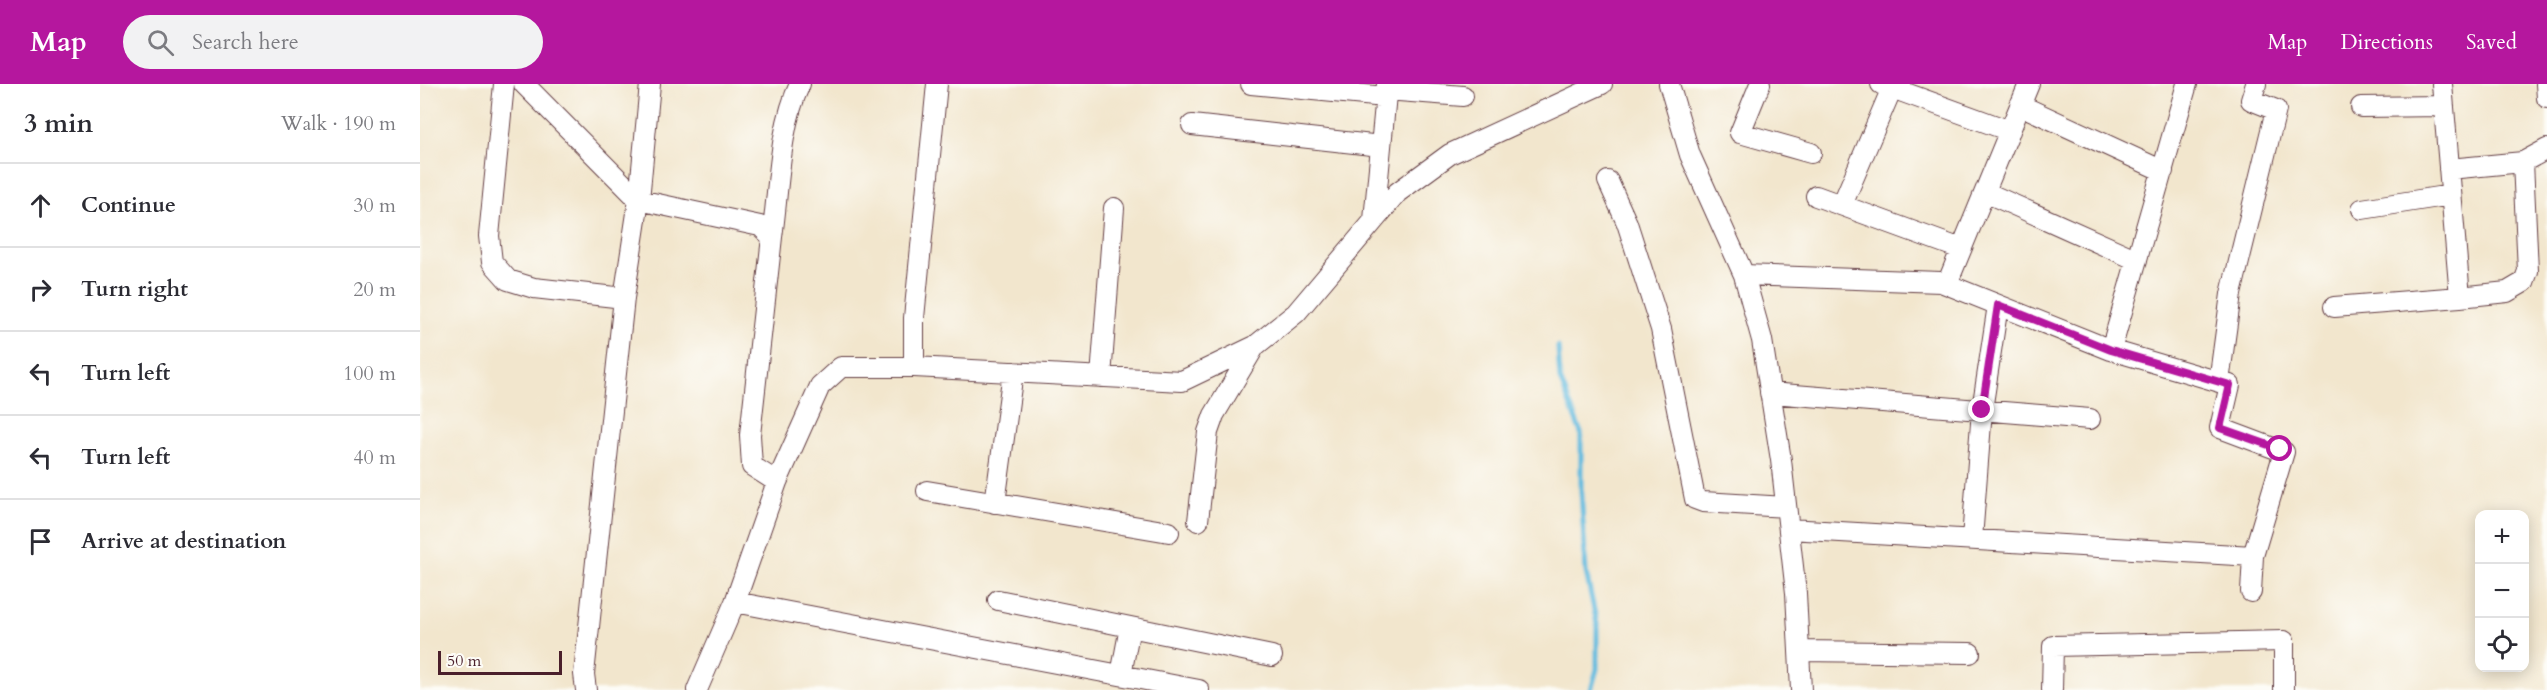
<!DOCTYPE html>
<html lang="en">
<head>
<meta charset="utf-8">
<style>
  :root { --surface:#fff; --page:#f2f2f3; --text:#2b2b33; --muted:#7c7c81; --line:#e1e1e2; --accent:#b5179e }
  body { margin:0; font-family:Cardo,serif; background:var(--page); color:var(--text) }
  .controls { position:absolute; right:18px; bottom:18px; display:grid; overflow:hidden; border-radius:12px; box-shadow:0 3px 15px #0003 }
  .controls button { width:54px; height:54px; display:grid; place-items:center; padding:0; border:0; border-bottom:2px solid var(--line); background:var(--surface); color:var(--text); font:30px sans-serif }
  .scale { position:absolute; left:18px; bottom:15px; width:124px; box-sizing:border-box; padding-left:6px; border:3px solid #4a1f2b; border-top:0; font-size:16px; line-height:21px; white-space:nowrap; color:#4a1f2b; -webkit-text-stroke:4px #fdfcf7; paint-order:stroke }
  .stop { position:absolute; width:18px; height:18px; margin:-14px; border:4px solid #b5179e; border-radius:50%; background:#fff }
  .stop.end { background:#b5179e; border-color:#fff; box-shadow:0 2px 6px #0008 }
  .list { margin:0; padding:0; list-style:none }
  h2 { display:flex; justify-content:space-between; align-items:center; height:78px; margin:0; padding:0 24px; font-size:26px }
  h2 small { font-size:20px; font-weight:400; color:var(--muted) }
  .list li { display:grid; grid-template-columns:39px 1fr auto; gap:18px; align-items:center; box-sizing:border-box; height:84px; padding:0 24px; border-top:2px solid var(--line) }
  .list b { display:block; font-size:22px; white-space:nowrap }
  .list em { font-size:20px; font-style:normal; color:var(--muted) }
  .icon { flex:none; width:33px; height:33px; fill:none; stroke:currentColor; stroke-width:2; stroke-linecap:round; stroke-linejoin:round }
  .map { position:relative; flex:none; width:2127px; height:606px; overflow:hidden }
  header { display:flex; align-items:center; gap:36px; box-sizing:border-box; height:84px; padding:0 30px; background:var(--accent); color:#fff }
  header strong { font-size:28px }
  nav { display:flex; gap:33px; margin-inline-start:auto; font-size:21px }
  .search { width:420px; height:54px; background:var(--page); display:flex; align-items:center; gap:15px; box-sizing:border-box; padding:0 21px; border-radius:33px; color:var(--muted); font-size:22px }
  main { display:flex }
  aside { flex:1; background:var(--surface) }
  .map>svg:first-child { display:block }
</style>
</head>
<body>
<header>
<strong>Map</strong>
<div class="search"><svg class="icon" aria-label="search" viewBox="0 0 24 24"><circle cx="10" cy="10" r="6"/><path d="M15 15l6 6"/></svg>Search here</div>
<nav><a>Map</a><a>Directions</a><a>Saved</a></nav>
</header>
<main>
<aside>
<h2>3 min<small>Walk · 190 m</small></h2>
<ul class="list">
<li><svg class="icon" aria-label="ahead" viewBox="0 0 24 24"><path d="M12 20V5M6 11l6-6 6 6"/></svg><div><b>Continue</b></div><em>30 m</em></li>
<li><svg class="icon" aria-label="right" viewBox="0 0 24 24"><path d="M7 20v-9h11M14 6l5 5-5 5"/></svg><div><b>Turn right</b></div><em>20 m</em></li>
<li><svg class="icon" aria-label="left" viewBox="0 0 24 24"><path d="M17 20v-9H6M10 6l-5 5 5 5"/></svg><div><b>Turn left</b></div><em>100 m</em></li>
<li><svg class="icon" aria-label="left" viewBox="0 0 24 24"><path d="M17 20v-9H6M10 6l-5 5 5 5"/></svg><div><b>Turn left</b></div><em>40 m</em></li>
<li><svg class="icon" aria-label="arrive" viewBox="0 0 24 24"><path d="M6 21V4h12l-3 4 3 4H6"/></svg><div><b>Arrive at destination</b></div></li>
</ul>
</aside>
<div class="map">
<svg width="2127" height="606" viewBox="0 0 2127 606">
  <rect width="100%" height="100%" fill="#fdfcf7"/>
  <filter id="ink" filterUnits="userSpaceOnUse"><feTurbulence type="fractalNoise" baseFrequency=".0167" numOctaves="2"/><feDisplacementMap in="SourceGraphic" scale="12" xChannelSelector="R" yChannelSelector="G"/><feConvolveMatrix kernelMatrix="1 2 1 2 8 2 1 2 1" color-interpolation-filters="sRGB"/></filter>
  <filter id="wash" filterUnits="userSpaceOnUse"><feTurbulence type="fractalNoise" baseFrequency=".008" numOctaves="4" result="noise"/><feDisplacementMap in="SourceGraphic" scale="24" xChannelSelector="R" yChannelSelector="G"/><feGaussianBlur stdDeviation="1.35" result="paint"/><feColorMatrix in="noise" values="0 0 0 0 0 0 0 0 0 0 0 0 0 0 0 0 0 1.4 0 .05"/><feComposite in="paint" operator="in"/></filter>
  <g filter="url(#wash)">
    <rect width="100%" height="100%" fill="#f2e6cd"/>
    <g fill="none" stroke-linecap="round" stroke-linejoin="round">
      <path stroke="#62bbdf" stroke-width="5" d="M1138,263L1140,295L1161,349V407L1166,488L1177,540V585L1171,606"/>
    </g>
  </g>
  <g filter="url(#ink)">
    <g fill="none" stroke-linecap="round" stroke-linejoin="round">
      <g stroke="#633d43" stroke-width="22">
        <path id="minor" d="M84,0L69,152L72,178L88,196L114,204L204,214
          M104,0L219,116L340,142L352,153L330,351L332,382L357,398
          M831,0L965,13
          M1249,0L1270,71L1324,191L1342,256L1361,376L1376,509L1381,606
          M1340,0L1320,49L1391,69
          M1461,0L1590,47
          M2126,0L2127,14
          M966,6L1043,12
          M1600,21L1743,87
          M1941,23L2024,22
          M772,41L961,62
          M2029,85L2103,78L2127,65
          M1188,97L1207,139L1241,245L1275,415L1283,418L1366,423
          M1565,108L1717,176
          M1396,112L1541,165
          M1422,121L1472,4
          M1942,125L2031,111
          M954,136L967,0
          M352,153C359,104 359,44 380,0
          M1324,191L1521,198L1691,266L1810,301L1800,344L1864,368L1833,472L1831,508
          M1527,200L1609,0
          M2040,213L2087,208L2104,198L2108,187L2103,78
          M1914,223L2040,213L2022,0
          M1691,266L1767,0
          M494,283V234L517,0
          M681,293L694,124
          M1799,298L1811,210L1856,26L1831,16L1836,0
          M1350,309L1670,335
          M507,407L749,448
          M575,419L593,288
          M778,437L788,348L794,331L835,262
          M1369,445L1833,472
          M1552,455L1562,326L1578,221
          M578,516L852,572
          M315,518L779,606
          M1380,567L1550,569
          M701,591L710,543
          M166,606L164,590L204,214L219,116L230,0
          M277,606L315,518L357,398L400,302L421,283H494L762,297L835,262L876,229L978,108L1030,70L1182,0
          M1632,606L1633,562L1864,557V606"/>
      </g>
      <use href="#minor" stroke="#fff" stroke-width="20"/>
    </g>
  </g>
  <g fill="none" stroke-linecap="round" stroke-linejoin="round" filter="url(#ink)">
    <path stroke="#b5179e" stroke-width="8" d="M1562,326L1578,221L1691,266L1810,301L1800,344L1860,365"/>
  </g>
</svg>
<div class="controls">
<button>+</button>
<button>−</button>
<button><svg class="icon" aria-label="locate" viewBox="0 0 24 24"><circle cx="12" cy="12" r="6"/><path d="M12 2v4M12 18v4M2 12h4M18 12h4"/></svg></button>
</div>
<div class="scale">50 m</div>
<div class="stop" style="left:1860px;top:365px"></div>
<div class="stop end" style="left:1562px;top:326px"></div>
</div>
</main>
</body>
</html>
